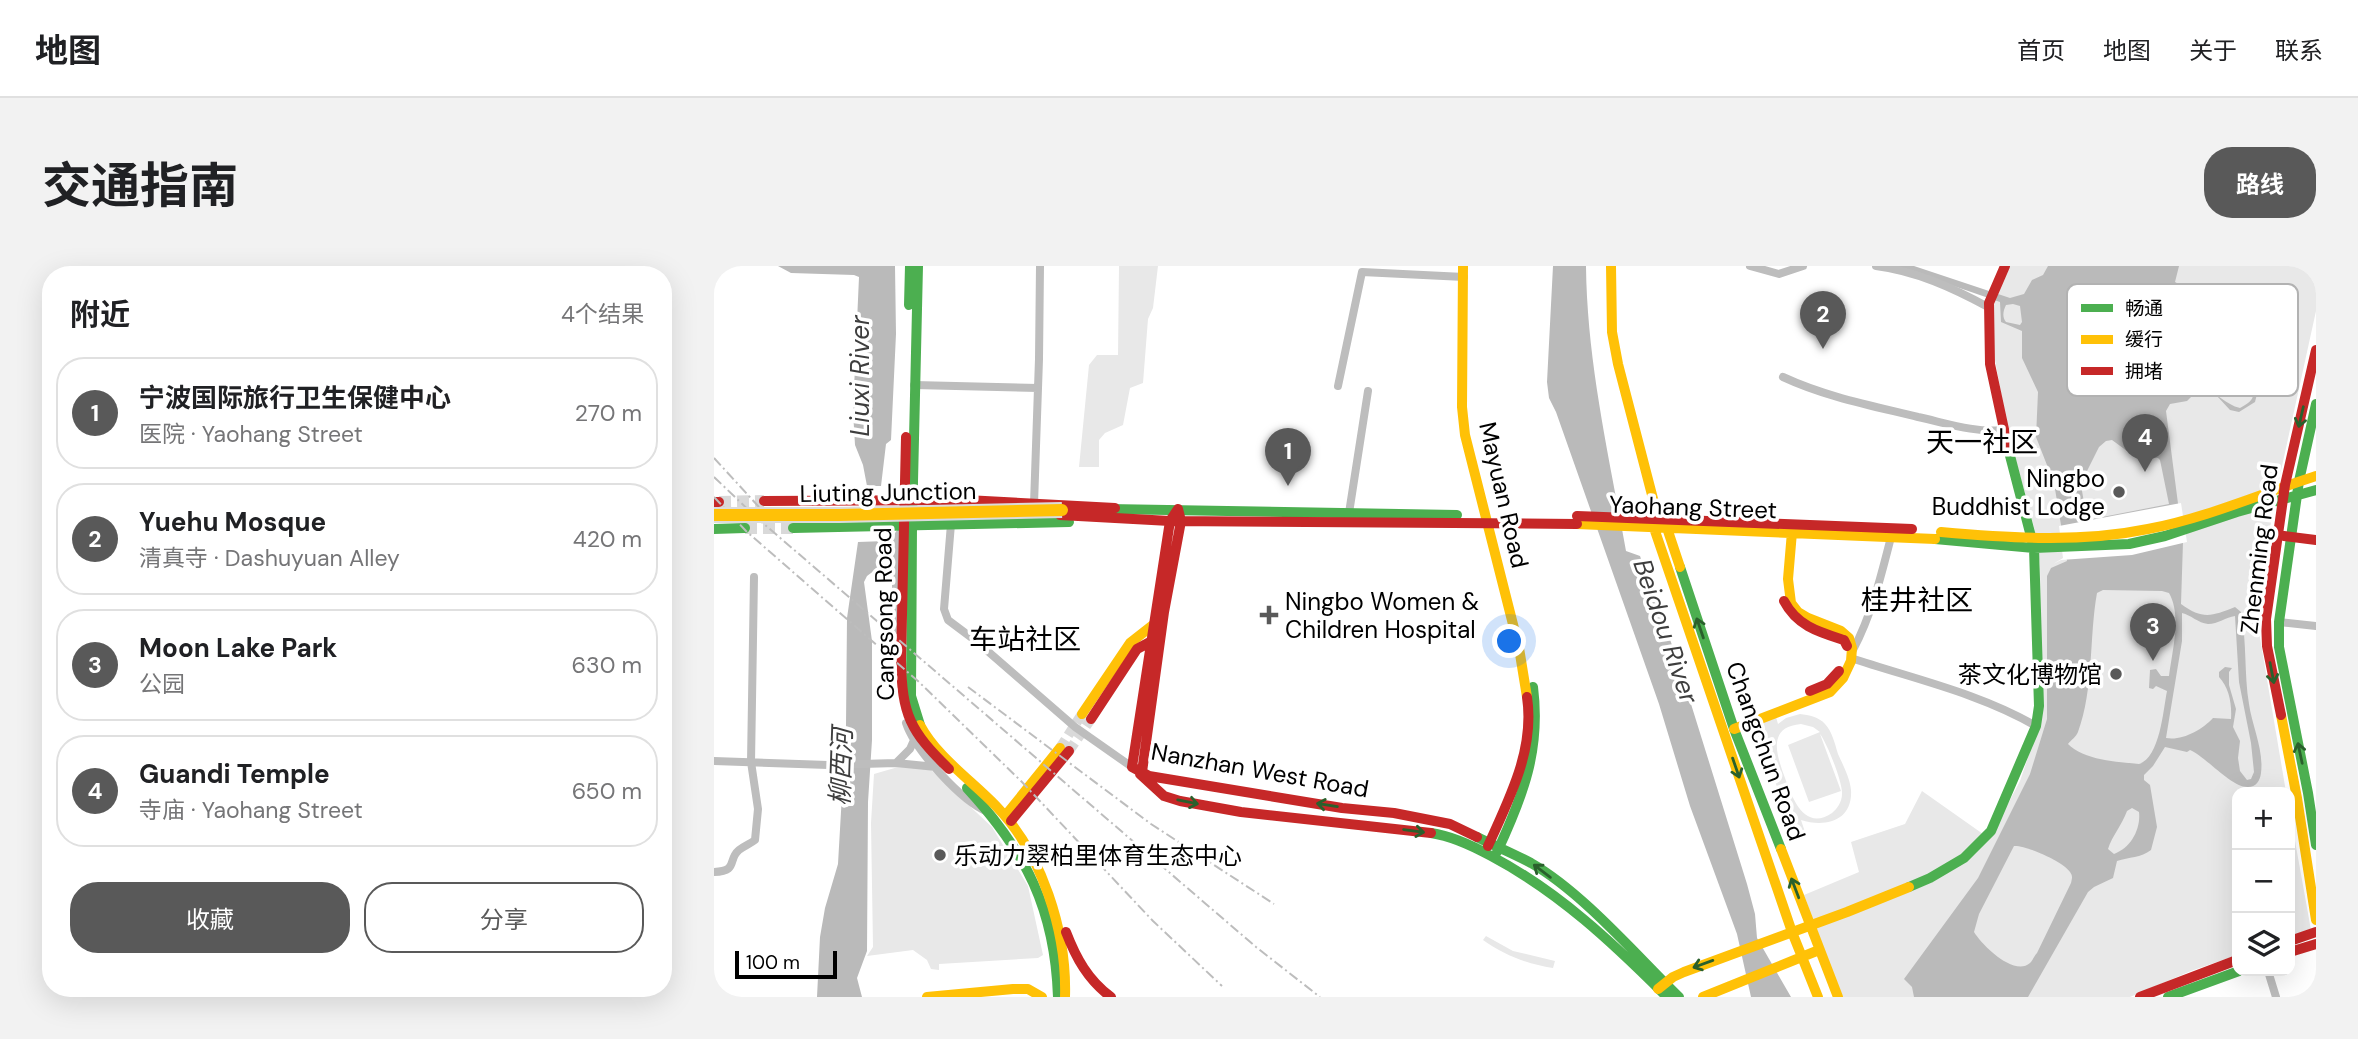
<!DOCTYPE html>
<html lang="zh">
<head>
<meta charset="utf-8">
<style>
  :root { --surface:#fff; --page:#f2f2f2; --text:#202124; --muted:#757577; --line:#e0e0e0; --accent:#595959 }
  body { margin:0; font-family:"DM Sans","Noto Sans SC",sans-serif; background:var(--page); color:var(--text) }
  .controls { position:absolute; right:21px; bottom:21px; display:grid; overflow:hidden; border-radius:14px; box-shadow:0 7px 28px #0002 }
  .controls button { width:63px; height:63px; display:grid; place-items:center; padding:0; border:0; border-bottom:2px solid var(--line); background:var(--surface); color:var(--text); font:35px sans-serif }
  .scale { position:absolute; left:21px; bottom:18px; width:102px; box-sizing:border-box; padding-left:7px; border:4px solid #000; border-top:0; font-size:19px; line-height:24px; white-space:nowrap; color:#000; -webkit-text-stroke:5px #fff; paint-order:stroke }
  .you { position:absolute; left:796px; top:376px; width:24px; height:24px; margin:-18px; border:5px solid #fff; border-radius:50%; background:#1a73e8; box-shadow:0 0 0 10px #1a73e833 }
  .badge { display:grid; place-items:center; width:46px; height:46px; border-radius:50%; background:var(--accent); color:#fff; font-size:23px; font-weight:700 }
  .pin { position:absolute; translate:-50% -58px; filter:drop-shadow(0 2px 4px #0008) }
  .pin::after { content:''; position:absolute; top:37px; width:24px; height:21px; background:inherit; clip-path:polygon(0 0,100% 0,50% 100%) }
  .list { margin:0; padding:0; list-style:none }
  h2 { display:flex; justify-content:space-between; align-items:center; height:91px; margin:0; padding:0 28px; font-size:30px }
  h2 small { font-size:23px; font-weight:400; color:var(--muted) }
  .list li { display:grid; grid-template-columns:46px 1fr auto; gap:21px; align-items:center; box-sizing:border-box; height:112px; margin:0 14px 14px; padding:0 14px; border:2px solid var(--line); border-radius:28px }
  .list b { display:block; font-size:26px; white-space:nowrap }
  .list p { margin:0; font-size:23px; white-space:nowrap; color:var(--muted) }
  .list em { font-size:23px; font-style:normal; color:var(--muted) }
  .actions { display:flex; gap:14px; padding:21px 28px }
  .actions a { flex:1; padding:16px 0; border:2px solid var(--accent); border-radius:28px; text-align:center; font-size:24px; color:var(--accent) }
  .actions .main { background:var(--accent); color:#fff }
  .icon { flex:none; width:38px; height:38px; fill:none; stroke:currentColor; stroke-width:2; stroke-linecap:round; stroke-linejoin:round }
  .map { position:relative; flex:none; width:1602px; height:731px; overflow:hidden; border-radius:28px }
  header { display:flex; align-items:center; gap:42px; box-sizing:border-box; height:98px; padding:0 35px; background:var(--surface); border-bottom:2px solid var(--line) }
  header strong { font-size:33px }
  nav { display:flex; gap:38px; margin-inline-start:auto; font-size:24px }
  .intro { display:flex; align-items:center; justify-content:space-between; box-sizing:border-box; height:168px; padding:0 42px }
  h1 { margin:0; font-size:49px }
  .button { padding:18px 32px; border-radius:28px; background:var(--accent); color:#fff; font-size:24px; font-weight:700 }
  main { display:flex; gap:42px; padding:0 42px }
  aside { flex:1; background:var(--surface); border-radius:28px; box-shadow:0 7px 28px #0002 }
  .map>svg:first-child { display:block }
</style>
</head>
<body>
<header>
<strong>地图</strong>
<nav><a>首页</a><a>地图</a><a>关于</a><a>联系</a></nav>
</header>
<div class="intro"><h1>交通指南</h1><a class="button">路线</a></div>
<main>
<aside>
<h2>附近<small>4个结果</small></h2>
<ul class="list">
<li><span class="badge">1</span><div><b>宁波国际旅行卫生保健中心</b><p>医院 · Yaohang Street</p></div><em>270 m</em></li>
<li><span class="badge">2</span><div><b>Yuehu Mosque</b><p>清真寺 · Dashuyuan Alley</p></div><em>420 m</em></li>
<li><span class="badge">3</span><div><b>Moon Lake Park</b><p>公园</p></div><em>630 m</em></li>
<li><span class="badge">4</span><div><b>Guandi Temple</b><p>寺庙 · Yaohang Street</p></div><em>650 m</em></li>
</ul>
<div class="actions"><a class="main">收藏</a><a>分享</a></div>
</aside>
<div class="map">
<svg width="1602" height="731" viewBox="0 0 1602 731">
  <rect width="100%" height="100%" fill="#fff"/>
  <path fill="#e8e8e8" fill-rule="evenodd" d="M405,0H444L439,42L434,53L429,117L416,122L409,159L391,167L385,174V201H365L375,99L383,89H404Z
    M1295,0H1602V45L1561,232L1542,348L1572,526H1523V689L1477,705L1416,731H1128L1090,629L1145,606L1137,576L1191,558L1208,525L1269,568L1277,570L1306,515L1328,450V443L1326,298L1320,261L1294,165L1279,83L1277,53L1283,25Z
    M1086,448C1095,449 1105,451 1111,458C1118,465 1121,478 1124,488C1129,499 1136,512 1137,524C1139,555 1111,562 1087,554L1091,566L1081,569L1040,459L1062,451L1064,458L1072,452ZM1087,458L1099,461L1106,466L1074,479L1095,536L1127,525L1106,468C1113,477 1129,517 1128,528C1128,536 1123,543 1118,547C1090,566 1078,531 1071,512C1063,490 1052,461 1087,458Z
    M191,499L215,502L278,561L314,620L329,689L324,692L225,698V704L217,703L213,694L199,684L153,690L159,681L157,557L160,508Z
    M1576,547L1597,664L1576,672Z
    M772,670L799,685L841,695L839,702C813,698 790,689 769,674Z"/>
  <path fill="#bababa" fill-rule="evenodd" d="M64,0H181L182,68L177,174L172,178L167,220H153L149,199L141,179L139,145L145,11L140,9L77,7Z
    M839,0H872C873,96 895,190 912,285L926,290L963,393L1033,618L1041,648L1043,672L1077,731H1037L1023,668L976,540L945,438L842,146L835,132L833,116Z
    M1182,0H1200L1296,32L1310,28L1318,14L1329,9L1334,0H1465L1461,16C1470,22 1484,21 1492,28L1494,66L1477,94C1479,105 1486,111 1486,122C1502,125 1512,139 1526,142C1535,137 1542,133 1538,123H1531V120L1539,119L1544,124L1541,136L1525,146L1516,144L1503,130L1484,124L1473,135L1456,138L1452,145L1469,276L1467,338C1489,354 1498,350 1521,341L1527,346C1533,376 1530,408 1535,438C1538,460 1550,484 1547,507C1546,515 1542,521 1534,521C1518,522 1491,490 1476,484L1473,486L1451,481L1439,500L1430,509V514L1436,519L1443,561L1437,584C1427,592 1415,591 1403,595L1399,612L1380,621L1374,626L1314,731H1200L1198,721L1190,713L1264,612L1316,508L1333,453V405L1336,404V395H1333V310L1337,302L1353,295L1340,217L1322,171L1324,126L1308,92V65L1287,56L1286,36ZM1454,27L1468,32L1470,49L1456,63L1450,84L1453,93L1467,105V112C1459,122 1452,127 1441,119L1429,73C1430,57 1443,39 1454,27ZM1299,38L1306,40L1308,56L1306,59L1292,56C1288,51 1289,45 1292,39ZM1398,174L1413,185C1421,185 1428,181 1432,191L1444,192L1446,194L1455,238L1373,254L1367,219L1369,213L1385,181L1392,175ZM1389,324L1448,325L1455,327C1468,350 1458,385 1455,410H1447L1442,403L1436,404L1435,422L1439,423L1442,420L1453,425C1449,445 1446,491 1425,498C1404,496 1369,494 1354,478C1357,474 1362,471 1364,466C1380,423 1375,371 1383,327ZM1468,347C1477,349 1484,357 1494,358C1504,358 1512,351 1521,350L1525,416L1537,477L1540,506L1537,513L1533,514L1526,505L1524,492L1526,475L1519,461L1522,443L1515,419V406L1518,402L1511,401L1505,406V411C1515,422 1518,437 1517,453L1499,452C1488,464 1468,475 1452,472L1468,375ZM1418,542L1425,546C1427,563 1417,582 1400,588L1394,583C1398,570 1408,559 1413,545ZM1300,580C1312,579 1350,596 1356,606C1359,610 1358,612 1357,617L1323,687C1320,690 1319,694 1316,697C1300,711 1268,679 1260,666L1265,648Z
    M172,275L169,298L153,310L150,316L158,375V474L154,536L153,685L143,712L148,731H103L106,671L111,642L124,598L132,459L133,352L144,276Z"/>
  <path fill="#fff" d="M1467,237L1473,276L1418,289L1347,294L1339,298L1349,292L1345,260Z"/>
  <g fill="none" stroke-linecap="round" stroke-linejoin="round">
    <path stroke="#d9d9d9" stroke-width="10" stroke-dasharray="10 5" stroke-linecap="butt" d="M346,482L368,448
      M355,485L377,453"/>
    <path stroke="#d9d9d9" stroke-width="12" stroke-dasharray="12 6" stroke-linecap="butt" d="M5,236L50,235
      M31,262H79"/>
    <path stroke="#bdbdbd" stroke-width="8" d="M1036,0L1065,8L1089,0
      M1162,0C1202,5 1239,22 1274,41
      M1069,111C1112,131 1159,140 1204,151C1232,157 1261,167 1289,164
      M200,119L324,122
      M624,120L648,6L750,11
      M320,238L325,93L326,0
      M635,247L654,125
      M237,258L230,343L234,354L262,375L361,461L418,501
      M1565,356L1602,360
      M183,364L181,274L188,264
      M1139,384C1158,348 1167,310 1177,271
      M1137,392C1200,413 1265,427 1322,460
      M192,457C201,484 247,535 274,546
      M200,474L196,483L182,497L222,501
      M0,495L114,499L182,497
      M0,606C25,605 13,594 25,584C30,580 36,578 41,574L44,543L37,496L40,311
      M1554,705L1562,731"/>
    <path stroke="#4caf50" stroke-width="10" d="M204,0L198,259L197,430L206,459
      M195,39L196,0
      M1602,138L1585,215L1565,356V381L1594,527L1602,579
      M394,243L743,249
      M79,262L355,256
      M0,263L31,262
      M1221,273L1320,282L1415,278L1451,270L1523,246L1602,224
      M966,301L1020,463L1067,583
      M253,522C312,586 341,643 344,731
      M717,567C737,570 759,580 777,590C845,626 899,677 953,731
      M763,571C781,580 800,588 817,597C868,626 922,689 965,731
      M783,586C809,530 827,484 819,421
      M1195,621L1216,612L1250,592L1277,565L1322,460L1325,440L1320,282L1294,182
      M1454,731L1525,705"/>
    <path stroke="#ffc107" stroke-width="10" d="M749,0L748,141L751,169L805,382L813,431
      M897,0L898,66L904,98L944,252L953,262L966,301
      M943,255L940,262L1078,666L1104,731
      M863,258L1221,273
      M1227,266C1296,272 1366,277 1434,263C1492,252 1546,228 1602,210
      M368,448L416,377L439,359
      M1567,449L1583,532L1602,654
      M206,459C223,491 257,514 282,540C328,587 353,666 351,731
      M1020,463L1116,426L1129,412L1137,395L1138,382L1135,372L1127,365L1094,352L1084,346L1077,337L1074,313L1078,266
      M292,549L346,482
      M1067,583L1124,731
      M944,723L959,711L970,706L1133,646L1195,621
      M213,731L299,723H314L328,731
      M989,731L1105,684"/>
    <path stroke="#c62828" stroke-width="10" d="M1291,0L1275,37L1276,98L1294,182
      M192,171L187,394C188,449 196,465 235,503
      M50,235L252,234L401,242
      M0,236H5
      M346,249L456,255L863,258
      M863,250L1198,263
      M1570,270L1602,274
      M1070,335C1083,360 1105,366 1130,374L1133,380
      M1096,425L1113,418L1125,405
      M1567,449L1553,380L1552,353L1571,219L1602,84
      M377,453L423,383L436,376
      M418,501L435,510L628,542L680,547L736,558L763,571
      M418,501L456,255L464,243L467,255L450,346L428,506
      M426,508L450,530L466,535L527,546L717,567
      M297,555L355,485
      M774,580C795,533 821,484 813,431
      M352,666C362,692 374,714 397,731
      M1576,675L1602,666
      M1576,686L1602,678
      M1426,731L1523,694"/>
    <path stroke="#bdbdbd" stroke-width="2" stroke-dasharray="10 3.5 2 3.5" stroke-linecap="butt" d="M0,192L45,241
      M0,211L43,252L542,681L606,731
      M0,231L32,265L205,416L307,515L439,655L508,720
      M254,421L437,558L560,638"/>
    <g stroke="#dbdbdb" stroke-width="16" stroke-linecap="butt">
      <path id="slow-bridge" d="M0,249H125L348,244"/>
    </g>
    <use href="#slow-bridge" stroke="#ffc107" stroke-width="12"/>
  </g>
  <defs><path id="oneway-shaft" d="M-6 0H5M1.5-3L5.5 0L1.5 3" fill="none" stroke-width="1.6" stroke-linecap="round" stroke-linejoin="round" transform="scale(1.75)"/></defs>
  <g stroke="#2a602c">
    <use href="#oneway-shaft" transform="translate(1587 151) rotate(103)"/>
    <use href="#oneway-shaft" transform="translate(986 362) rotate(-109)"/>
    <use href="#oneway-shaft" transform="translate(1558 407) rotate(79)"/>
    <use href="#oneway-shaft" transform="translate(1586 487) rotate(-102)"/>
    <use href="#oneway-shaft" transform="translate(1022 502) rotate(71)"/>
    <use href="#oneway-shaft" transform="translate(474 536) rotate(11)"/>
    <use href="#oneway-shaft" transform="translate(613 539) rotate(-171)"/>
    <use href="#oneway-shaft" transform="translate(700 565) rotate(8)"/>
    <use href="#oneway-shaft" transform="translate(828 605) rotate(-143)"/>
    <use href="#oneway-shaft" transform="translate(1081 622) rotate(-111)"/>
    <use href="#oneway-shaft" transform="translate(989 698) rotate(160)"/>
  </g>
  <g fill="#595959" stroke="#fff" stroke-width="2.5">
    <circle cx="1405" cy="226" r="7"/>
    <path d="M551.5 338.5h7v7h7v7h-7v7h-7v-7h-7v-7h7z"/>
    <circle cx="1402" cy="408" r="7"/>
    <circle cx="226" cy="589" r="7"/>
  </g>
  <g text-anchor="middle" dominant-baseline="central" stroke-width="7" stroke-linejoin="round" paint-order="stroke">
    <g font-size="24" fill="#000" stroke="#fff" text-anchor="end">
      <text x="1391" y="212">Ningbo<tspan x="1391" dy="28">Buddhist Lodge</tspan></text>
      <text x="571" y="335" text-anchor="start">Ningbo Women &amp;<tspan x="571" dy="28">Children Hospital</tspan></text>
      <text x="1388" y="408">茶文化博物馆</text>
      <text x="240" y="589" text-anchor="start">乐动力翠柏里体育生态中心</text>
    </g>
    <g font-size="24" fill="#000" stroke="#fff">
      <text transform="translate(174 226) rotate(-1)">Liuting Junction</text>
      <text transform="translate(790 229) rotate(77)">Mayuan Road</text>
      <text transform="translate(979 241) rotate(2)">Yaohang Street</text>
      <text transform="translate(1545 283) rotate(-83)">Zhenming Road</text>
      <text transform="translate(170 348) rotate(-91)">Cangsong Road</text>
      <text transform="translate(1052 485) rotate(70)">Changchun Road</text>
      <text transform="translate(546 504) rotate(10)">Nanzhan West Road</text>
    </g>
    <g font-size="26" font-style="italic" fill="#3e3e3e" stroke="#fff">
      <text transform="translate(146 110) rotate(-90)">Liuxi River</text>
      <text transform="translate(952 365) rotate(71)">Beidou River</text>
      <text transform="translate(127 501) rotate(-88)">柳西河</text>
    </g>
    <g font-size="28" fill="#000" stroke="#fff">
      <text x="1268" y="176">天一社区</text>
      <text x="1203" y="334">桂井社区</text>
      <text x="311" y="373">车站社区</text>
    </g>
  </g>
  <rect x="1353" y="18" width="231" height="112" rx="10" fill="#fff" stroke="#b2b2b2" stroke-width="2"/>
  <rect x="1367" y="38" width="32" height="8" fill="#4caf50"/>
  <rect x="1367" y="69" width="32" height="9" fill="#ffc107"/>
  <rect x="1367" y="101" width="32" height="8" fill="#c62828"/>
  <g font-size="19" fill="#000">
    <text x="1411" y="49">畅通</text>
    <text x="1411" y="80">缓行</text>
    <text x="1411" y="112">拥堵</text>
  </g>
</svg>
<div class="controls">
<button>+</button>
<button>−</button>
<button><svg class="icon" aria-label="layers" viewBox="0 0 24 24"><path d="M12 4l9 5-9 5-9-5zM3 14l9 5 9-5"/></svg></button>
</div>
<div class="scale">100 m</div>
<div class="you"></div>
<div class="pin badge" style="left:574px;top:220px">1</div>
<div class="pin badge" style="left:1109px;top:83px">2</div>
<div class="pin badge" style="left:1439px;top:395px">3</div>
<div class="pin badge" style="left:1431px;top:206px">4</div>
</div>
</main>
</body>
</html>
